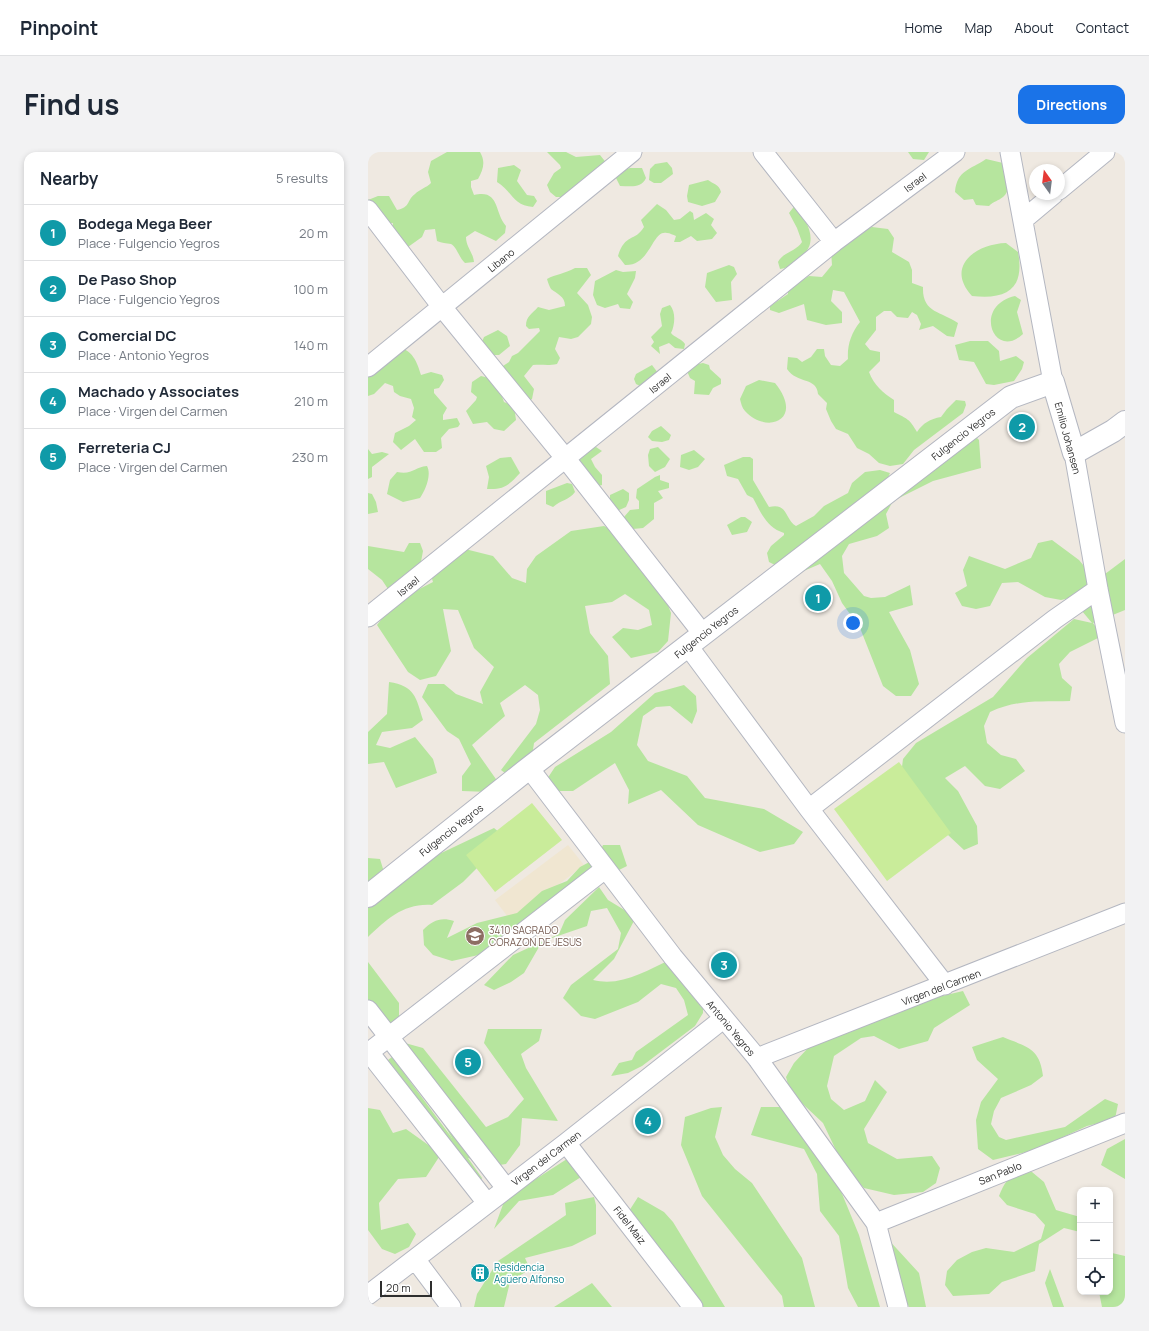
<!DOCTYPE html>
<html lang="en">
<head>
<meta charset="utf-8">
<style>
  :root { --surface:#fff; --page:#f2f2f3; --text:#1f2937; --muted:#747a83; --line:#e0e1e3; --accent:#1a73e8 }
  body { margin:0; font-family:Manrope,sans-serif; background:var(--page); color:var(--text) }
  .controls { position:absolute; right:12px; bottom:12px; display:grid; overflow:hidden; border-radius:8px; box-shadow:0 2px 6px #0003 }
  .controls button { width:36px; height:36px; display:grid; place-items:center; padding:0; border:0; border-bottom:1px solid var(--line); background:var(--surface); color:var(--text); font:20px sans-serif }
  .compass { position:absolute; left:661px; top:12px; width:36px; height:36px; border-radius:50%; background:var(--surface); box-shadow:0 2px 6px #0003; rotate:346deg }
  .scale { position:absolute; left:12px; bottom:10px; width:52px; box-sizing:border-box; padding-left:4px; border:2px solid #2e2e2e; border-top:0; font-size:11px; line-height:14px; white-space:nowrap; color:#2e2e2e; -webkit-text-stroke:3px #fff; paint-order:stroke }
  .you { position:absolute; left:485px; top:471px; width:14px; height:14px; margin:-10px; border:3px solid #fff; border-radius:50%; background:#1a73e8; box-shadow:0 0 0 6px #1a73e833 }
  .badge { display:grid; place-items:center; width:26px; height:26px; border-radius:50%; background:var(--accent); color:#fff; font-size:13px; font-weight:700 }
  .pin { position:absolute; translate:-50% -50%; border:2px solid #fff; box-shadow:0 1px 4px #0006 }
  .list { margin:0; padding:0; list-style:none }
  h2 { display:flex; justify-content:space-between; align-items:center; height:52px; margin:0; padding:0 16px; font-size:17px }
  h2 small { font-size:13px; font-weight:400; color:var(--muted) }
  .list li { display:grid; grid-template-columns:26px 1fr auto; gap:12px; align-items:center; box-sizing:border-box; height:56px; padding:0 16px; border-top:1px solid var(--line) }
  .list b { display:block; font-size:15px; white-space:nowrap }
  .list p { margin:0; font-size:13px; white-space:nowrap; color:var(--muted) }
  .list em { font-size:13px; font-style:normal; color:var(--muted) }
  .icon { flex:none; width:22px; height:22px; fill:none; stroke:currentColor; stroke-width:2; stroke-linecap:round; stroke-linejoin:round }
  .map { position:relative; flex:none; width:757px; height:1155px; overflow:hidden; border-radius:12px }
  header { display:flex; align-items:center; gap:24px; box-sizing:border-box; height:56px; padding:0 20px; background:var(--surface); border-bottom:1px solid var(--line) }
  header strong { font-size:19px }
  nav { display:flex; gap:22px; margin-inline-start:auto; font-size:14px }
  .intro { display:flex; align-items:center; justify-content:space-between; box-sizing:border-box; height:96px; padding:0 24px }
  h1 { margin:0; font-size:28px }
  .button { padding:10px 18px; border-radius:12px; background:var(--accent); color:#fff; font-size:14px; font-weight:700 }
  main { display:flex; gap:24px; padding:0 24px }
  aside { flex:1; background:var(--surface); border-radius:12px; box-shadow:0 2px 6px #0003 }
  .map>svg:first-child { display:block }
</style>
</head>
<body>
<header>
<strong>Pinpoint</strong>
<nav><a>Home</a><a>Map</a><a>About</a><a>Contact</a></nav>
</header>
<div class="intro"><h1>Find us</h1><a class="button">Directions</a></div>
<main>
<aside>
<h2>Nearby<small>5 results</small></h2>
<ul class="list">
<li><span class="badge" style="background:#0f9aa8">1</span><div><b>Bodega Mega Beer</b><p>Place · Fulgencio Yegros</p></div><em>20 m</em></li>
<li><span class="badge" style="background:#0f9aa8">2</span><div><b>De Paso Shop</b><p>Place · Fulgencio Yegros</p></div><em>100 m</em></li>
<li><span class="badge" style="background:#0f9aa8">3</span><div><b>Comercial DC</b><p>Place · Antonio Yegros</p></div><em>140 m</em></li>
<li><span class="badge" style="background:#0f9aa8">4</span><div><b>Machado y Associates</b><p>Place · Virgen del Carmen</p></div><em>210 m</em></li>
<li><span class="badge" style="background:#0f9aa8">5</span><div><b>Ferreteria CJ</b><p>Place · Virgen del Carmen</p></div><em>230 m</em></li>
</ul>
</aside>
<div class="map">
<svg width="757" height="1155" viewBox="0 0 757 1155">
  <rect width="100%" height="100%" fill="#efe9e1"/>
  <path fill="#f0e6d1" d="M200,693L216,713L143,769L127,748Z"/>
  <path fill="#b6e59e" d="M79,0H112C118,10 115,18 110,27L103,29V35L106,43C132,37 126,60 138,74L137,81L128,89L107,79L98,85C98,95 105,100 106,110L97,111C92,107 88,94 83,92C78,91 74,91 69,89L67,77L57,78L54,85L40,95L24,78L25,71L15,73L0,63V48L10,44H21L29,58C43,55 38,49 47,42C52,37 58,36 63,31L60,20L63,9Z
    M179,0H198L208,5L232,3L240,13L195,45H188L182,40L179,33L186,21L193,16L192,13Z
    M540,0H561L556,8L545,7Z
    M618,7L635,11C638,21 645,37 635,45C630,49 626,49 621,54L608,53L605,47L596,48L587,40C589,18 602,18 618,7Z
    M299,10L304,16L305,22L293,31H286L281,28L282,17L287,12Z
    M146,13L153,18L149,29L159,43L166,44L169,49L165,55C145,54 144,39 129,30L130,16Z
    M262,16H274L278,26C273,37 262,34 252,34L248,26L253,19Z
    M340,28C345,32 351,32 353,40L347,50L334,54L320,50L319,44L321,33Z
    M289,52L298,58L306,68L312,67L322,59L325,61L326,68L338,61L346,67L343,73L349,81L344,87L329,89L323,84L312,90H306L308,84C305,83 302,81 299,81C284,77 283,114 257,113L250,104C257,81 267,90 276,75L273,68Z
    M428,52C439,71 453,90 431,107C425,112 420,116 412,117L410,110C415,100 429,99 434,90L429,76L421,61Z
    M504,75L520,77L526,86L524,100L541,110L544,118V131L555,135C554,161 573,159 590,171L586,185L579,184L565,174L551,178L553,172L549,163L544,160L540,166L529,165L523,159H516L508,165V178L497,192L502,198L512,200V209L501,220C506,233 515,241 526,248V260C539,267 541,266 549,280C555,271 562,267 573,265L579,257L588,248L597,249L598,253L595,261L546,298L535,312L522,314L511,311L501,302L489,296L480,282L468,277L463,269L458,257L459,251L450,242C449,225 429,232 419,217L420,205L429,206L434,210L443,205L449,197H456L457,204L463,213L472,214L480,207C479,194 483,181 492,170L476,140L465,138L463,149L474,160V171L458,173L439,168L436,152L411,161L402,158V154L420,142V137L441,124L454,125L464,113L463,99L484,80Z
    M638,91L650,100C657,137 639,148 604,144C577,115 607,92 638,91Z
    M361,113L366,115L369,122L363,130L364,148L348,150L337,135L339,121Z
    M207,116H219L223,123L209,141L220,153L224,165L223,172L210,185L203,187L191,185L187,197L192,206L189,212C179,214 175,212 165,213L156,224L166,237L164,247L160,250L132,216L141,210L144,204L150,201L172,179L171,176L161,177L158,174C158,164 164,162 170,155L181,158L197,154C197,144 189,142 183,137C181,134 180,130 179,127C188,122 196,122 207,116Z
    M248,118L255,120L268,119L267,126L259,142L265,150L262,157L252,156L250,152L237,156L229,153L225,143L227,129Z
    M647,144L653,148L649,160L655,182C626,209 604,154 647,144Z
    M302,153C308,160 307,173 303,181C307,186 313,186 317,192L316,197L307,196L301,191L291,195L292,202L283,194L286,190L283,185L294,174L292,162L294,156Z
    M130,178L139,184L142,194L131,203H121L113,192L116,185Z
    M602,189H620L631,199L632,209L648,204L656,210L654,217L646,229L626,233L618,232L606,210L591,208L587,193Z
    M30,195C44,198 49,209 53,223L63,220L74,223L76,228L71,236L66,237V241L79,256L75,263V268L89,266L92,272L90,275L81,277L73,286L74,296L68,300H56L47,287L33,298L25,290L27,281L41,274L48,268L44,265L46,256L43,247L32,244L26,240L25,234L17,231L6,242L0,244V206Z
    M335,211L341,213L342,217L353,227V232L345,236L341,243L326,242L327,229L322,226L319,219L325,213Z
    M284,213L290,221L272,234L268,232L266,227L268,222Z
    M113,224L121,226C127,237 132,237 136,250L146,254L148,268L136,279L126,277L119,270L105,272L98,259L108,248L109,245L103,240L104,230Z
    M391,228L407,231C437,268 399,283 377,259C374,256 373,251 372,247L378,234Z
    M293,274L303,283L301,288L294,290L284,289L280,285L284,279Z
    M607,284L611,288L613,316L565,329L525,349L518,362L521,376L509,384L481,392L474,404L476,421L496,444L503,446L517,445L542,433L545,453L521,460L542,498L551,532L543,544H528L515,534L492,476L474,451L464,429L452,412L424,424Z
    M228,295L234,299L223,307L227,315L234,323V333L226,335L206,310L222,297Z
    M290,295L302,307L297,315L287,320L281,314L280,303L282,297Z
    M0,297L4,302L14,300L21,302L4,315V325L0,327Z
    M326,298L337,307L330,315L321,318L312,315L313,303Z
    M143,305L152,321C141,333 136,338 119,337L121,325L118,314L132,306Z
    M375,305H382L385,307V328L401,355C420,350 417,368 428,374L446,364L456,354L480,341L484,331L497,320L512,318L522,321L519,328L409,414L401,410L399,401L403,394L416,383V381C399,376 393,361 385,346L379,343L370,327L359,324L356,313Z
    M59,314C64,323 57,339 52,346L35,350L19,342L22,328L29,320C45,323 46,315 59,314Z
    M292,323V328L301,331V336L290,339L295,346L286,351V367L275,376L265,377L257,371L256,365L262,358L271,357V349L268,346L269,337L287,325Z
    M199,331L204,332L207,340C201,348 193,348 185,355L178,352V339Z
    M255,337L261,341V348L258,355L249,359L242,350V343Z
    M0,341L4,342L8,350L10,360L0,362Z
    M373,365H377L384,370L379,380L364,383L359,373Z
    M236,374L277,394L303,461L300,489L290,500L263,506L244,485L255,476L270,478L284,473L281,458L257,442L244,450L217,454L222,481L240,504L242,532L166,591L164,605L145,627L133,618L168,572L172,558L170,543L157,533L132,551L137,564L104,593L130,630L121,640L94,639V624L103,612L91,587L79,579L54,545L60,532H76L88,542L115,552L112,540L126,515L106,496L90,458L75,457L83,499L68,524L52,528L40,520L9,473L26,450L65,430L61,417L97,397L125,404L144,426L158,431L159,417L168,404L203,379Z
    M684,388L711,408L720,419L721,434L757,407V458L725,471L734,484L702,500L691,512L694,526L704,535L702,549C671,550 650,547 622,560L616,574L619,591L633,603L648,607L657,619L632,637L617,634L597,614L577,626L590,639L609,674L610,692L596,698L548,653L533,623L535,607L548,591L625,545L659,506L706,467L724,471L709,453L710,444L693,448L677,445L650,430L634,431L622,454L608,457L594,454L587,441L599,434L595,418L601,404L637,417L663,406L670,391Z
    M41,391H52L55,399L52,415L20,437L14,428L0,417V394L36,400Z
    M21,530C47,534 48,545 55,568L44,576L14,580L8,593L22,596L47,585L65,607L69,621L28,636L16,610L0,612V580L19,562Z
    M316,533L328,544L329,559L324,572L302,554L288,555L275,564L269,593L280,609L319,624L337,646L396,657L435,680L426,692L392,700L330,673L293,638L260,652L261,638L247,611L205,639H188L179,627L187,615L243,580L287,541Z
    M126,676L132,681L135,690L95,730L64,753C36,751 19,767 0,785V754L48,713Z
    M235,693H252L259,714L245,721L128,799L84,809L65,803L56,793L55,778C65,768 73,765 86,769L79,786L109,771L149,761L174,739L199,729L212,715L229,706Z
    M0,706L12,707L16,720L0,744Z
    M231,735L240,748L268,765L246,807L225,828C253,835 277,819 302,808L335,846V861L327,874L274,914L260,921L243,924L251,911L264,908L268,900L320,863L316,848L308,836L293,832L270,850L227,867L213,864L195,846L203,833L250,797L253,781L239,756L223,759L219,774L184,786L171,795L156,821L143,830L126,838L116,833L145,803L191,782L197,768Z
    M0,810L31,851V874L25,878L0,863Z
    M595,839L602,853L566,876L560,889L531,897L506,884L493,886L466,904L459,934L463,947L476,958L497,949L507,928L519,940L496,977L500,991L529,1007L564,1004L572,1016L568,1031L555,1040L526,1043L496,1036L475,1013L455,971L422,940L418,925L426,911L455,880L503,861Z
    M120,877H174L171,889L153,902L158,916L190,969L154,966L152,993L138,1012L125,1014L100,1006L114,1026L113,1029H111L20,908L24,905L84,986L34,903L37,891L55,896L118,975L140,965L156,947L116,891Z
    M635,885C659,895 672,896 675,924L663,933L633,946L626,959L623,972L631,985L638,988L697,975L737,947L750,952L747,967L719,974L667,998L625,1008L610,997L608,968L613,950L630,927L609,908L604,895Z
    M354,955L347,985L355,1003L367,1017L384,1031L434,1106L447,1155H416L414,1144L334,1044L313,993L317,965L343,956Z
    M393,955H416L456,998L491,1083L512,1155H490L480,1136L471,1084L452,1059L449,1022L436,997L383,983Z
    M0,956L12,958L25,981L38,977L73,1002L58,1025L30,1027L11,1051L13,1078L40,1071L48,1082L41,1095L27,1102L14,1097L0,1078Z
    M757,987V1027L733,1013L739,997Z
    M202,1005L213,1025L185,1043L151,1049L126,1077L137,1047Z
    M664,1020L676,1030L688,1058L712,1065V1080L696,1076L671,1092L667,1119L634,1130L621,1142L585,1144L577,1133L579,1119L589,1108L604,1100L618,1096L646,1100L673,1087L677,1073L667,1062L639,1053L631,1044C638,1026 644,1021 664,1020Z
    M226,1045L228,1053V1082L204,1094L157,1106L162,1117L142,1130L136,1155H106L109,1142L130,1109L198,1063L197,1051Z
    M270,1045L296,1060L305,1070L357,1155H329L254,1070Z
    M518,1085L551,1121L558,1155H541L523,1117Z
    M742,1097L744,1101L757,1104V1155H734L731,1140H742Z
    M682,1117L696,1155H685L677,1131Z
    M224,1131L244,1155H186Z"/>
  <path fill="#c9ec9a" d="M531,610L583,681L519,729L466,657Z
    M164,651L194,688L127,740L98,703Z"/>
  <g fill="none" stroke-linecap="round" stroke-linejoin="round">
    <g stroke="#b4b7c1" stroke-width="21">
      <path id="street" d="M395,0L466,90
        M642,0L685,230
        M691,38L737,0
        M0,58L74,155L198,307L335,482
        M655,68L686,42
        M0,215L264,0
        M706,301L730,437L757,571
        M0,465L466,90L587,0
        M320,494L441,657L577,833
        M161,616L305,805L389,906L508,1071L530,1155
        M441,657L687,467L730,437
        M0,858L138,1036
        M0,899L119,1051
        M0,901L237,717
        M389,906L757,761
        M198,991L325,1155
        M508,1071L757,971
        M47,1107L83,1155
        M0,1143L198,991L355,867"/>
    </g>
    <g stroke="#b4b7c1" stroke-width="24">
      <path id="secondary" d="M0,744L161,616L643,245L685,230L706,301L745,279L757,270"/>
    </g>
    <use href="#street" stroke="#fff" stroke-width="19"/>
    <use href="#secondary" stroke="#fff" stroke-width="22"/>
  </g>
  <defs>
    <g id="school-disc" transform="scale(1)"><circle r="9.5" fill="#8d6e63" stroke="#fff"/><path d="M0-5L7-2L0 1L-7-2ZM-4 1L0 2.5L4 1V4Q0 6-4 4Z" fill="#fff"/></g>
    <g id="building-disc" transform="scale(1)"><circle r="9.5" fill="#0f9aa8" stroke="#fff"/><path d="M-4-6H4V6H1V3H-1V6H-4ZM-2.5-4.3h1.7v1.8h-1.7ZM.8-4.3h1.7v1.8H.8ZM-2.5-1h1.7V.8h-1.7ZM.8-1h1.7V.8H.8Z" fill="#fff"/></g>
  </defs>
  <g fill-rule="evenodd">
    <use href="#school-disc" x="107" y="784"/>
    <use href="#building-disc" x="112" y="1121"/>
  </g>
  <g text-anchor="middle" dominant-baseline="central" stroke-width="3" stroke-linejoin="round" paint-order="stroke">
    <g font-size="10" fill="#2e2e2e" stroke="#fff">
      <text transform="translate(547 30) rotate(-37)">Israel</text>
      <text transform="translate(133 108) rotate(-39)">Libano</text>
      <text transform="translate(292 231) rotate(-39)">Israel</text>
      <text transform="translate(595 282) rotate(-38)">Fulgencio Yegros</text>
      <text transform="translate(700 286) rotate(75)">Emilio Johansen</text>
      <text transform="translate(40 434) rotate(-39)">Israel</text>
      <text transform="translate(338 480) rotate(-38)">Fulgencio Yegros</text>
      <text transform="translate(83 678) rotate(-38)">Fulgencio Yegros</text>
      <text transform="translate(573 835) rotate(-21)">Virgen del Carmen</text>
      <text transform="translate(363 876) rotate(50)">Antonio Yegros</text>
      <text transform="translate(178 1006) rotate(-37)">Virgen del Carmen</text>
      <text transform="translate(632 1021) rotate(-22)">San Pablo</text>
      <text transform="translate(262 1073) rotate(52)">Fidel Maiz</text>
    </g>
    <g font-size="10" fill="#785e54" stroke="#fff" text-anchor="start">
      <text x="121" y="778">3410 SAGRADO<tspan x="121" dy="12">CORAZON DE JESUS</tspan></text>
    </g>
    <g font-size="10" fill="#0d838f" stroke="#fff" text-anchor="start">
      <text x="126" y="1115">Residencia<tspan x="126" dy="12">Agüero Alfonso</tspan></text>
    </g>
  </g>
</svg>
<div class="controls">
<button>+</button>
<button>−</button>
<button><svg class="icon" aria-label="locate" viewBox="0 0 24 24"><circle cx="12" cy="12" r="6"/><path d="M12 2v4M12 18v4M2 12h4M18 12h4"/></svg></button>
</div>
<svg class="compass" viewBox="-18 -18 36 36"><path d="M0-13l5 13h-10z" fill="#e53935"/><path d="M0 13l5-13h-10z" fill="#747a83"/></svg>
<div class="scale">20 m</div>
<div class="you"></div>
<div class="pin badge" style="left:450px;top:446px;background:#0f9aa8">1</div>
<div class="pin badge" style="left:654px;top:275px;background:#0f9aa8">2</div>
<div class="pin badge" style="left:356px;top:813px;background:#0f9aa8">3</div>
<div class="pin badge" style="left:280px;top:969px;background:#0f9aa8">4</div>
<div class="pin badge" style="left:100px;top:910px;background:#0f9aa8">5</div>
</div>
</main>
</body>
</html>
